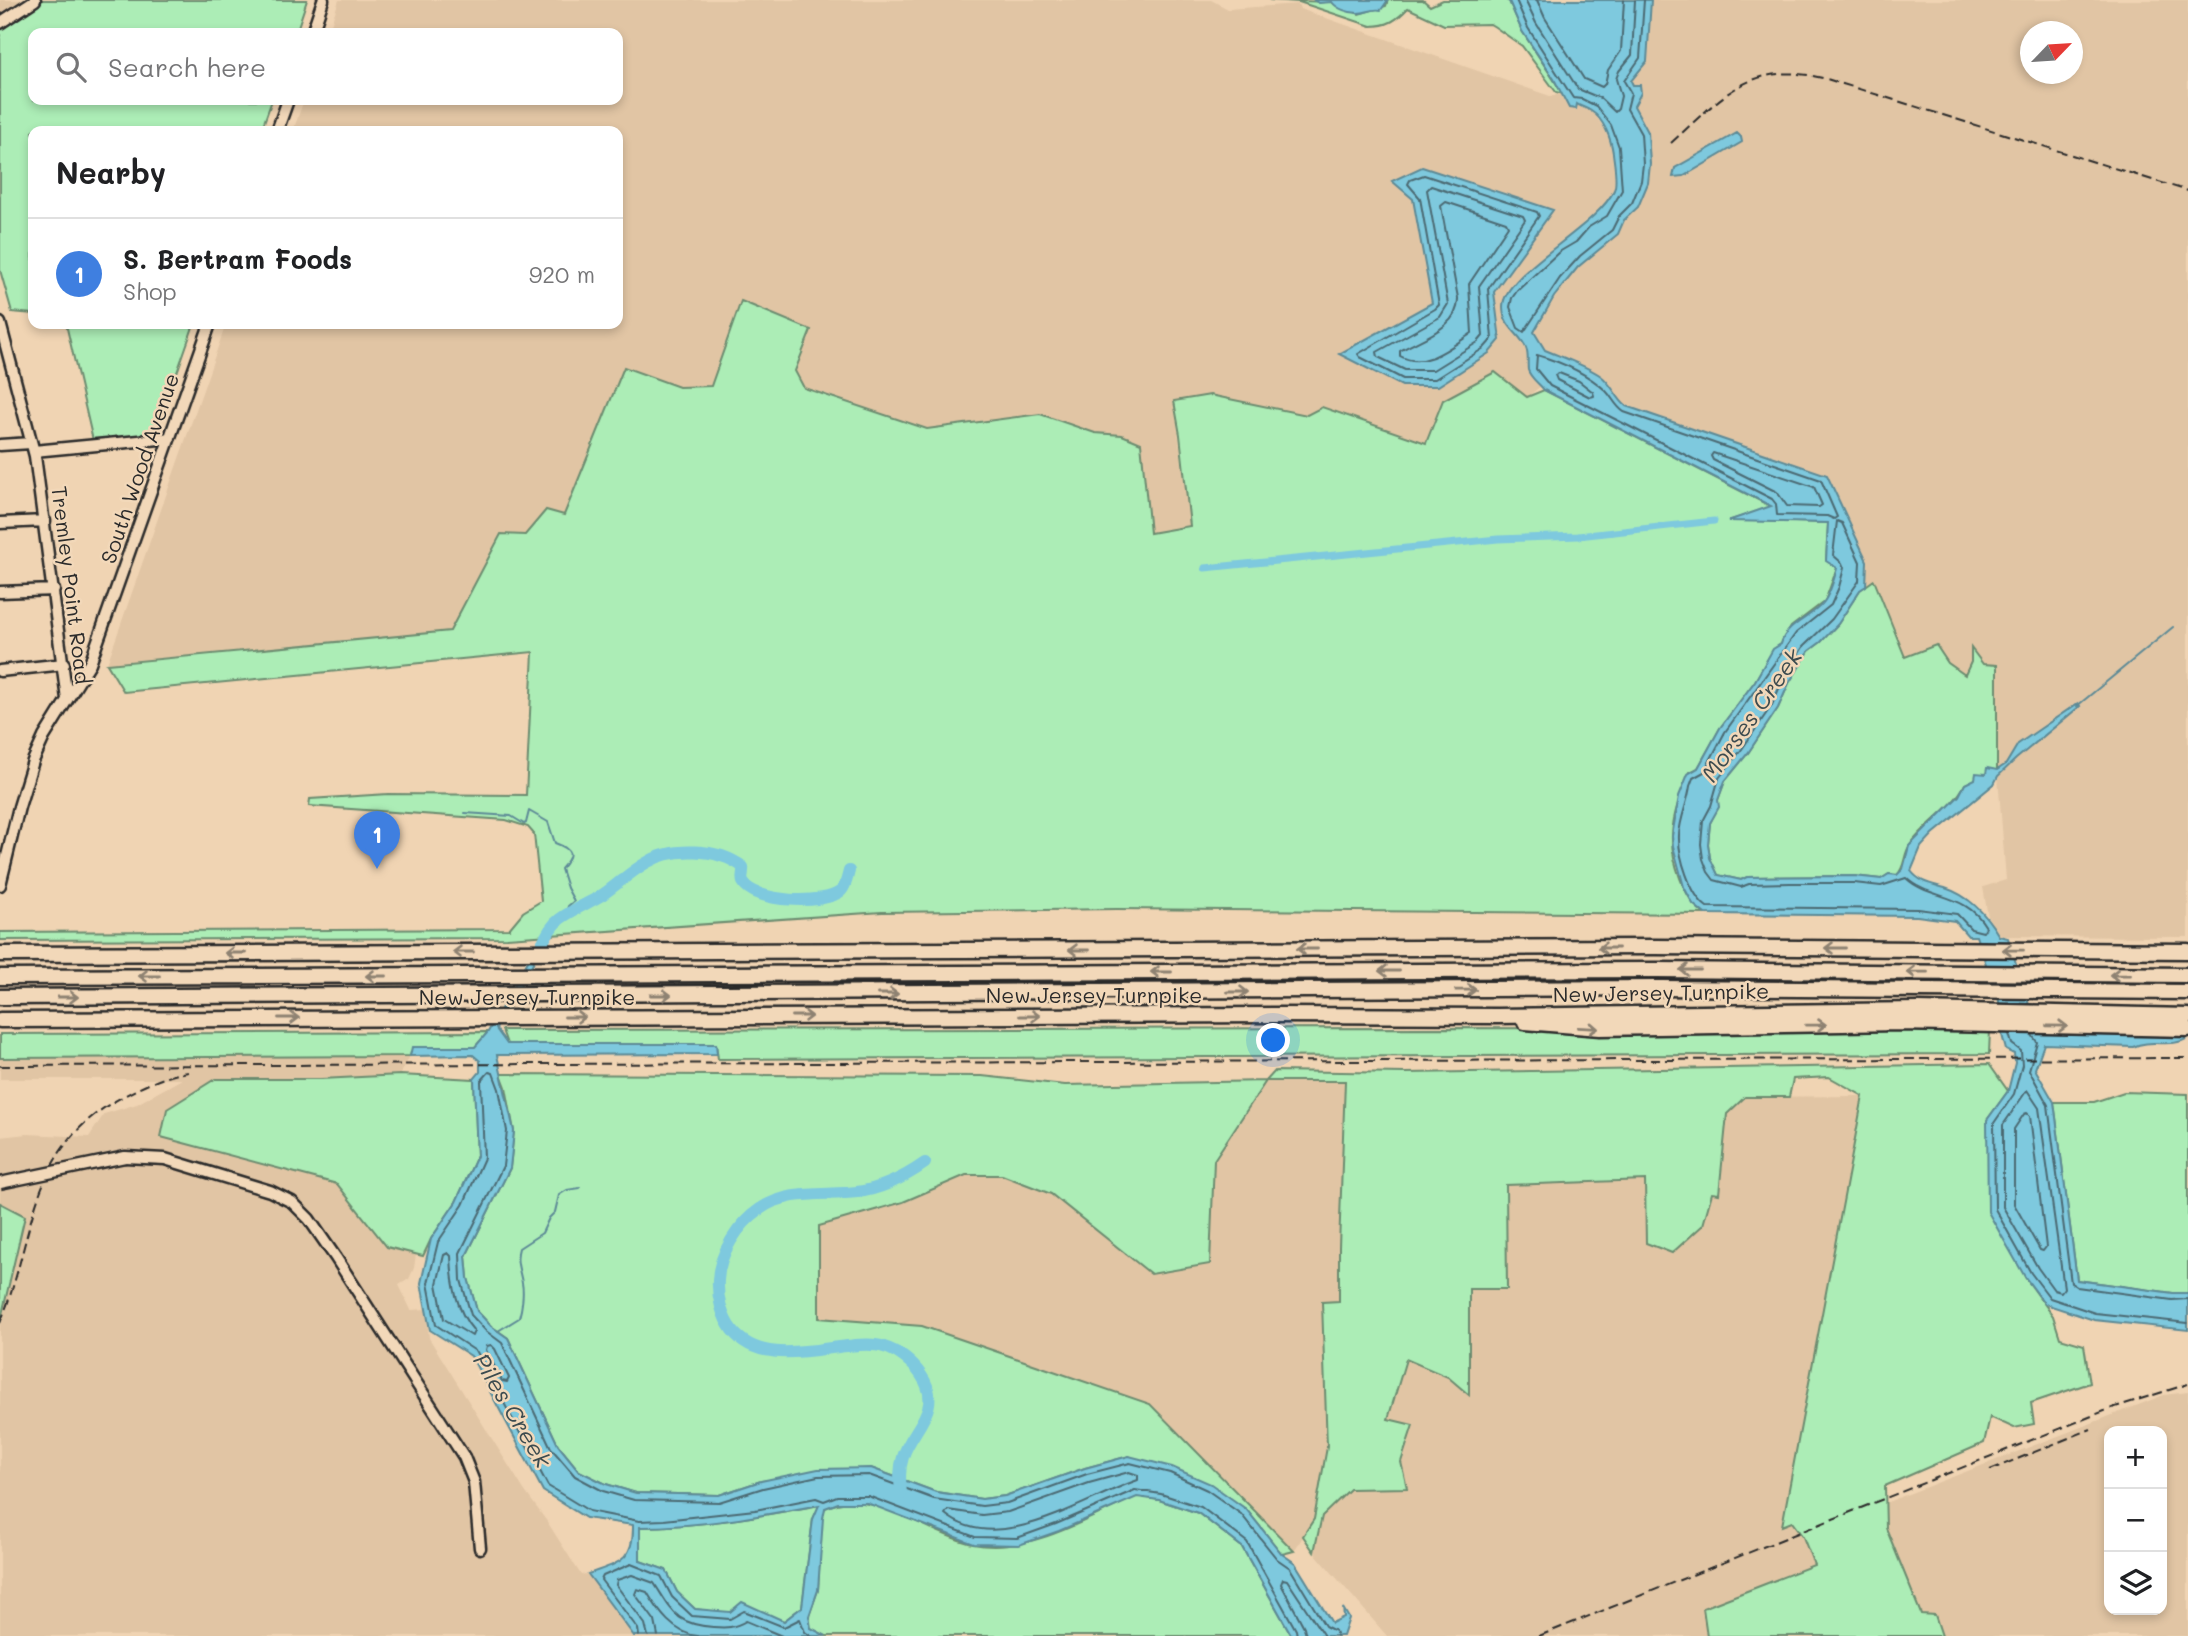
<!DOCTYPE html>
<html lang="en">
<head>
<meta charset="utf-8">
<style>
  :root { --surface:#fff; --page:#f2f2f2; --text:#202124; --muted:#757577; --line:#e0e0e0; --accent:#111827 }
  body { margin:0; font-family:Mali,sans-serif; background:var(--page); color:var(--text) }
  .controls { position:absolute; right:21px; bottom:21px; display:grid; overflow:hidden; border-radius:14px; box-shadow:0 4px 10px #0003 }
  .controls button { width:63px; height:63px; display:grid; place-items:center; padding:0; border:0; border-bottom:2px solid var(--line); background:var(--surface); color:var(--text); font:35px sans-serif }
  .compass { position:absolute; left:2020px; top:21px; width:63px; height:63px; border-radius:50%; background:var(--surface); box-shadow:0 4px 10px #0003; rotate:65deg }
  .you { position:absolute; left:1274px; top:1041px; width:24px; height:24px; margin:-18px; border:5px solid #fff; border-radius:50%; background:#1a73e8; box-shadow:0 0 0 10px #1a73e833 }
  .badge { display:grid; place-items:center; width:46px; height:46px; border-radius:50%; background:var(--accent); color:#fff; font-size:23px; font-weight:700 }
  .pin { position:absolute; translate:-50% -58px; filter:drop-shadow(0 2px 4px #0008) }
  .pin::after { content:''; position:absolute; top:37px; width:24px; height:21px; background:inherit; clip-path:polygon(0 0,100% 0,50% 100%) }
  .list { margin:0; padding:0; list-style:none }
  h2 { display:flex; justify-content:space-between; align-items:center; height:91px; margin:0; padding:0 28px; font-size:30px }
  h2 small { font-size:23px; font-weight:400; color:var(--muted) }
  .list li { display:grid; grid-template-columns:46px 1fr auto; gap:21px; align-items:center; box-sizing:border-box; height:112px; padding:0 28px; border-top:2px solid var(--line) }
  .list b { display:block; font-size:26px; white-space:nowrap }
  .list p { margin:0; font-size:23px; white-space:nowrap; color:var(--muted) }
  .list em { font-size:23px; font-style:normal; color:var(--muted) }
  .icon { flex:none; width:38px; height:38px; fill:none; stroke:currentColor; stroke-width:2; stroke-linecap:round; stroke-linejoin:round }
  .map { position:relative; flex:none; width:2188px; height:1636px; overflow:hidden }
  .search { position:absolute; background:var(--surface); box-shadow:0 4px 10px #0003; left:28px; top:28px; width:595px; height:77px; display:flex; align-items:center; gap:18px; box-sizing:border-box; padding:0 24px; border-radius:14px; color:var(--muted); font-size:26px }
  .panel { position:absolute; background:var(--surface); box-shadow:0 4px 10px #0003; left:28px; top:126px; width:595px; height:203px; border-radius:14px }
  .map>svg:first-child { display:block }
</style>
</head>
<body>
<div class="map">
<svg width="2188" height="1636" viewBox="0 0 2188 1636">
  <rect width="100%" height="100%" fill="#f0d4b3"/>
  <filter id="ink" filterUnits="userSpaceOnUse"><feTurbulence type="fractalNoise" baseFrequency=".0143" numOctaves="2"/><feDisplacementMap in="SourceGraphic" scale="14" xChannelSelector="R" yChannelSelector="G"/><feConvolveMatrix kernelMatrix="1 2 1 2 8 2 1 2 1" color-interpolation-filters="sRGB"/></filter>
  <g filter="url(#ink)">
    <path fill="#e1c5a4" fill-rule="evenodd" d="M0,0H35L0,24Z
      M339,0H1211L1228,9L1298,4L1300,9L1550,96L1563,94L1569,108L1576,109L1577,104L1592,111L1605,129L1612,148L1616,187L1602,211L1585,221L1572,236L1555,246L1511,286L1520,340L1526,348L1528,371L1541,386L1527,397L1443,400L1426,444L1322,407L1307,415L1210,395L1174,401L1190,526L1149,533L1122,435L1096,433L1040,414L927,429L804,388L795,371L711,386L679,387L624,367L564,515L525,535L500,534L450,631L107,664L226,324H618V131H293L304,100H618V33H328ZM1413,199L1552,210L1494,292L1433,303Z
      M1651,0H2188V937L1999,936L1988,917L1983,887L2006,880L1998,776L1997,665L1983,664L1972,649L1971,662L1965,676L1948,663L1936,645L1905,657L1874,581L1866,586L1867,561L1826,475L1626,406L1588,368L1545,350L1533,332L1565,283L1578,267L1618,234L1624,220L1637,207L1641,197L1649,141L1645,124L1634,106L1640,95L1631,81L1647,61ZM2030,32H2072V74H2030Z
      M410,1056L400,1075L321,1079H215L167,1109L161,1137L337,1184L387,1247L416,1254L414,1268L409,1279L399,1285L411,1310L426,1309L429,1338L524,1490L548,1523L581,1575L588,1574L634,1636H0V1323L25,1217L0,1203V1137L27,1134L89,1137L104,1114L137,1104L182,1079H0V1058Z
      M1266,1081H1346L1339,1247V1301L1322,1302L1327,1447L1314,1519L1294,1551L1150,1404L819,1318V1226L903,1202L966,1175H1002L1051,1194L1151,1274L1209,1264L1214,1160Z
      M1863,1096L1782,1525L1792,1522L1803,1537L1814,1566L1703,1608L1707,1636H1387L1314,1552L1322,1516L1350,1489L1401,1462L1413,1425L1388,1420L1406,1359L1448,1377L1469,1395V1289L1507,1288L1506,1185L1645,1180L1646,1243L1703,1225L1712,1193H1719L1727,1115L1745,1097Z
      M2188,1392V1636H1942L1935,1615L1921,1614L1886,1527L1885,1503L2164,1395ZM2109,1431H2162V1610H2109Z"/>
    <path fill="#acedb6" stroke="#6c8c70" stroke-width="2" d="M35,0H307L296,33H33V100H272L261,131H33V314L12,312L0,270V24Z
      M1270,0L1332,2L1359,14L1386,6L1388,0H1423L1430,6L1443,0H1506L1509,1L1522,31L1563,94L1556,92L1522,46L1495,27L1490,24L1444,25L1408,8C1397,20 1388,26 1371,26L1299,2Z
      M741,301L811,330L795,371L804,388L927,429L1040,414L1095,433L1122,435L1141,443L1150,533L1190,526L1180,435L1174,401L1210,395L1307,415L1322,407L1426,443L1443,400L1495,372L1527,397L1544,390L1772,507L1731,520L1828,523L1826,560L1837,568L1825,601L1791,627L1781,644L1774,649L1755,681L1720,728L1698,768L1690,772C1681,792 1673,813 1672,835C1671,859 1684,901 1705,914L1117,909L882,912L507,938L0,940V932L509,929L523,912L541,901L534,834L528,827L506,820L309,806L310,799L388,794L526,795L533,652L124,692L107,664L450,631L501,534L525,535L546,510L564,515L624,367L679,387L711,386Z
      M66,324H194L154,438L94,445Z
      M1874,580L1905,657L1936,645L1948,663L1965,675L1971,662V648L1983,664L1997,665V770L1965,784C1953,809 1926,822 1910,845C1903,854 1906,866 1897,875L1889,874L1881,879L1854,876L1747,877L1741,880L1718,875L1710,858L1708,844L1710,823L1718,807V800L1725,781L1748,753L1778,708L1789,683L1809,651L1821,642L1838,624L1860,590Z
      M1435,1028L1990,1030L1989,1054L718,1059L716,1044H507L502,1030Z
      M488,1032L475,1047H413L410,1056L0,1058V1034Z
      M1989,1064L2008,1091L1987,1120L2025,1277L2053,1316L2060,1338L2084,1345L2090,1383L2031,1403L2034,1424L2014,1428L1990,1417L1984,1443L1885,1486L1886,1528L1921,1614L1935,1615L1942,1636H1707L1703,1608L1814,1565L1803,1537L1792,1522L1782,1526L1863,1096L1829,1077L1793,1079L1789,1097H1745L1727,1114L1719,1194L1712,1193L1703,1225L1672,1253L1646,1243L1645,1180L1506,1185L1507,1289H1469V1395L1448,1377L1406,1359L1388,1419L1413,1425L1401,1462L1407,1488L1350,1489L1322,1516L1314,1552L1303,1536L1314,1519L1327,1447L1322,1302L1339,1301V1247L1345,1081H1266L1214,1160L1210,1264L1151,1274L1051,1194L1002,1175H966L903,1202L819,1226V1318L922,1326L1150,1404L1294,1551L1282,1554L1246,1509L1129,1456L1085,1468L1005,1496L982,1499L936,1492L871,1468L761,1481L719,1495L636,1493L606,1484L579,1471L558,1445L508,1338L491,1326L477,1311L468,1278L466,1256L510,1168L514,1131L506,1087L501,1074L982,1076L1065,1085L1266,1081L1275,1071L1406,1073Z
      M400,1075L474,1079L477,1156L456,1202L431,1239L423,1256L387,1247L337,1184L161,1137L167,1109L215,1079H321Z
      M2124,1092L2188,1094V1293H2173L2077,1280L2054,1102H2094Z
      M0,1203L25,1216L0,1323Z
      M1137,1496L1159,1500L1198,1513L1242,1547L1292,1636H826L810,1628L809,1616L818,1590L822,1518L825,1508C874,1486 926,1534 973,1544C1029,1555 1088,1518 1137,1496Z
      M820,1505L813,1519L802,1607L784,1621L695,1609L677,1592L666,1570L640,1561V1527C700,1527 761,1516 820,1505Z"/>
    <path fill="#7ec9de" stroke="#5d8a96" stroke-width="2" fill-rule="evenodd" d="M1313,0H1388L1381,10C1372,8 1367,13 1358,13C1349,13 1337,9 1332,2L1319,3Z
      M1506,0H1651L1647,61L1631,81L1633,85H1640L1641,93L1634,106L1648,132L1650,164L1648,183L1638,207L1624,220L1618,234L1578,267L1565,283L1554,297L1534,332L1545,350C1564,358 1585,365 1601,376C1612,384 1616,398 1626,406L1827,475L1867,561L1866,586L1860,590L1838,624L1821,642L1809,651L1789,683L1778,708L1748,753L1725,781L1718,800L1719,807L1710,823L1708,844L1710,858L1718,875L1741,880L1747,877L1854,876L1881,879L1889,874L1897,875L1903,869L1909,846L1959,796L1965,784L1975,779L1976,773L1986,774L1987,768L1997,770L2006,764L2018,744L2078,703L2080,706L2016,759L1998,776L1994,784L1933,834L1921,847L1911,871C1920,883 1932,884 1945,888C1970,896 1986,914 1999,936L2008,938L2036,1027L2188,1035V1038C2171,1049 2151,1038 2133,1047L2044,1044L2035,1069L2054,1102L2077,1280L2173,1293H2188V1330L2094,1320L2045,1304L2025,1277L1988,1212L1987,1120L2008,1091L2015,1063L2014,1054L2006,1050L2000,1027L1999,1001L1976,936H1968L1955,921L1917,916L1705,914L1693,904L1684,887L1673,846L1672,836L1679,796L1688,774L1698,768L1720,728L1755,681L1773,649L1781,644C1786,624 1811,618 1823,603C1830,594 1834,580 1837,568L1826,561L1828,523L1728,521L1771,506L1544,390C1540,384 1530,378 1528,370C1527,363 1529,355 1526,348C1521,334 1503,327 1503,307C1502,273 1599,226 1614,190C1618,182 1614,163 1613,153C1611,139 1604,119 1591,111C1587,108 1581,107 1577,104L1576,109L1569,108L1554,79L1522,31L1509,1Z
      M1737,133L1741,137L1742,142L1684,176L1673,177L1675,168Z
      M1422,167L1553,210L1494,292L1500,340L1489,353L1438,386H1402L1339,354L1432,303L1413,199L1392,181Z
      M552,936L544,943L496,1029L507,1044H716L717,1054L497,1055L514,1131L510,1168L466,1256L468,1278L477,1311L491,1326L508,1338L558,1445L579,1471L606,1484L636,1493L719,1495L761,1481L818,1469L871,1468L936,1492L982,1499L1005,1496L1085,1468L1129,1456L1172,1467L1211,1484L1246,1509L1282,1554L1295,1563L1332,1623L1344,1617L1343,1608L1349,1618L1343,1636H1292L1242,1547L1198,1513L1159,1500L1137,1497L1059,1531L1019,1545L974,1544L867,1503H838L825,1508L823,1518L818,1590L809,1616L811,1628L826,1636H634L588,1574C618,1563 634,1562 633,1525L586,1518L543,1491L471,1356L430,1330L421,1283L431,1239L456,1202L477,1156L474,1079L480,1072V1061L473,1055L410,1056L412,1047H475L488,1032L541,938ZM819,1505L813,1519L802,1607L784,1621L742,1602L730,1612L695,1609L677,1592L666,1570L640,1561V1527C700,1527 760,1516 819,1505Z"/>
    <g fill="none" stroke-linecap="round" stroke-linejoin="round">
      <path stroke="#4c6a73" stroke-width="2" d="M1516,0L1528,28L1573,98L1582,99L1596,106L1611,125L1619,147L1622,190L1607,216L1589,227L1576,242L1559,252L1517,291L1512,298L1510,307L1518,328L1524,332L1560,278L1580,256L1612,230L1619,216L1632,203L1641,181L1643,164L1641,134L1627,109L1631,93L1624,81L1640,58L1644,0
        M1525,0L1536,23L1578,89L1600,98L1615,112L1618,109L1621,96L1616,79L1619,71L1632,55L1635,0
        M1537,0L1545,18L1584,79L1602,87L1605,84L1608,70L1621,51L1624,0
        M1424,175L1537,212L1539,216L1488,289L1492,339L1484,348L1435,379H1403L1360,357L1358,354L1435,309L1439,305L1420,198L1408,184L1410,180Z
        M1431,186L1523,216L1525,220L1479,286L1483,336L1478,342L1433,370H1405L1378,357L1377,352L1440,317L1448,304L1427,190Z
        M1446,202L1506,222L1508,226L1469,284L1472,333C1451,347 1425,370 1400,356V351C1422,338 1459,328 1458,298L1441,206Z
        M1537,355C1561,362 1588,374 1606,391C1613,398 1615,406 1624,412L1821,480L1837,517L1834,519L1827,516L1777,515L1776,504L1772,499L1550,386L1536,369Z
        M1559,373L1579,381L1593,392L1594,396L1590,397L1557,380L1555,375Z
        M1713,453L1814,487L1822,505L1819,507L1787,506L1777,492L1713,460L1711,456Z
        M1837,521L1842,523L1860,562L1859,581L1832,619L1803,647L1783,679L1772,705L1742,749L1719,778L1711,806L1703,821L1701,844L1703,859L1708,872L1714,880L1741,887L1749,884L1790,883H1854L1881,886L1906,878C1929,900 1966,892 1986,927L1983,932L1971,929L1957,914L1918,909L1707,907C1690,895 1678,856 1679,835C1680,818 1688,802 1690,786L1693,778L1704,772L1725,732L1796,633L1831,605L1839,587L1844,568L1842,563L1833,555Z
        M2009,1034L2012,1044L2021,1051L2022,1065L2014,1094L1994,1123L1995,1209L2031,1273L2050,1298L2095,1313L2188,1323
        M2032,1035L2037,1042L2029,1070L2048,1105L2071,1283L2077,1287L2172,1300L2188,1299
        M2027,1090L2039,1108L2064,1288L2061,1292L2054,1290L2038,1268L2003,1207V1125Z
        M2027,1113L2030,1116L2046,1247L2043,1251L2040,1250L2014,1204V1129L2024,1114Z
        M448,1253L451,1256C452,1283 456,1311 474,1331L472,1336L444,1319L437,1284L444,1255Z
        M487,1346L491,1345L495,1349L509,1378L507,1382L502,1381L486,1350Z
        M1129,1472L1138,1475V1480C1084,1498 999,1558 945,1514L948,1510L982,1515L1008,1512L1089,1483Z
        M639,1636L638,1629L601,1580L603,1576L631,1564L661,1576L672,1597L692,1616L730,1619L744,1611L784,1627L800,1619L805,1632L811,1636
        M648,1636L645,1624L616,1585L617,1580L632,1575L654,1583C673,1612 675,1624 713,1627C727,1628 734,1628 746,1621L782,1636
        M658,1636L655,1621L635,1594L637,1589L647,1592C658,1611 674,1634 698,1636
        M1297,1636L1296,1630L1247,1542L1201,1507L1161,1494L1135,1490L1056,1524L1017,1538L975,1537L868,1496H837L824,1501L816,1498L755,1510L664,1520L639,1521L589,1511L548,1486L477,1352L436,1325L428,1283L438,1242L463,1205L484,1158L481,1081L489,1072L493,1073L499,1089L507,1131L503,1166L460,1253L461,1280L471,1315L486,1331L502,1343L551,1448L575,1476L603,1491L634,1500L719,1502L763,1488L818,1476L869,1475L934,1499L982,1506L1007,1503L1087,1474L1130,1463L1170,1473L1207,1490L1241,1514L1277,1559L1290,1568L1325,1626L1335,1631L1337,1636
        M1306,1636L1304,1627L1281,1584L1283,1579L1287,1580L1324,1636"/>
      <path stroke="#5d8a96" stroke-width="2" d="M2077,706L2173,627
        M465,813L511,816L524,824L526,823L529,811L548,822L555,843C574,850 573,855 561,869L567,888L574,901L568,906L565,916
        M498,1331L519,1318C522,1308 524,1293 522,1283C520,1270 515,1262 519,1248L542,1233L549,1218L555,1212L559,1195L567,1190L580,1188"/>
      <path stroke="#7ec9de" stroke-width="7" d="M1205,568L1498,539L1578,536L1714,521"/>
      <path stroke="#7ec9de" stroke-width="12" d="M539,949C545,939 550,926 560,919C573,909 589,903 602,895C617,885 630,872 646,863C672,846 718,848 743,867C744,871 741,878 743,882C754,903 825,905 841,891C846,886 847,878 849,871
        M901,1494C900,1481 899,1469 903,1457C911,1429 945,1409 921,1375C913,1363 898,1351 884,1347C873,1343 858,1345 847,1346C810,1350 758,1364 732,1330C722,1317 717,1297 718,1280C719,1254 738,1224 760,1209C789,1189 825,1196 857,1192C882,1189 905,1177 925,1163"/>
      <g stroke="#2b2b2b" stroke-width="15">
        <path id="minor" d="M0,23L35,0
          M312,33L323,0
          M277,131L288,100
          M0,323L35,456L67,699
          M0,445L31,443
          M34,451L170,438
          M0,523L45,521
          M0,592L54,590
          M0,671L64,664
          M0,885L19,807L33,761L44,737L90,663L210,324
          M125,1157L165,1159L270,1191L292,1202L309,1219L336,1258L464,1457L474,1482L480,1548"/>
      </g>
      <g stroke="#2b2b2b" stroke-width="19">
        <path id="highway" d="M0,954L1655,947L2188,951
          M0,977L1657,970L2188,975
          M0,997L1659,988L2188,992
          M0,1020L1278,1015L1497,1016L1918,1010L2188,1016
          M1525,1022L1600,1028L1899,1023L2188,1029"/>
      </g>
      <use href="#minor" stroke="#f2d8b9" stroke-width="10"/>
      <use href="#highway" stroke="#f2d8b9" stroke-width="14"/>
      <path stroke="#2b2b2b" stroke-width="2" stroke-dasharray="10 5" stroke-linecap="butt" d="M1671,143C1724,95 1752,58 1830,80L2188,191
        M0,1066L2188,1058
        M0,1323C37,1235 25,1148 124,1096C145,1085 166,1075 189,1072
        M1990,1470L2091,1429
        M1539,1636L2112,1408L2188,1384"/>
      <g stroke="#2b2b2b" stroke-width="15" stroke-linecap="butt">
        <path id="minor-bridge" d="M0,1183L125,1157"/>
      </g>
      <use href="#minor-bridge" stroke="#f2d8b9" stroke-width="10"/>
    </g>
    <defs><path id="oneway-shaft" d="M-6 0H5M1.5-3L5.5 0L1.5 3" fill="none" stroke-width="1.6" stroke-linecap="round" stroke-linejoin="round" transform="scale(1.75)"/></defs>
    <g stroke="#8e8272">
      <use href="#oneway-shaft" transform="translate(1608 948) rotate(180)"/>
      <use href="#oneway-shaft" transform="translate(1835 948) rotate(-180)"/>
      <use href="#oneway-shaft" transform="translate(1307 949) rotate(180)"/>
      <use href="#oneway-shaft" transform="translate(1079 950) rotate(180)"/>
      <use href="#oneway-shaft" transform="translate(2013 950) rotate(-179)"/>
      <use href="#oneway-shaft" transform="translate(463 952) rotate(180)"/>
      <use href="#oneway-shaft" transform="translate(235 953) rotate(180)"/>
      <use href="#oneway-shaft" transform="translate(1690 970) rotate(-180)"/>
      <use href="#oneway-shaft" transform="translate(1389 971) rotate(180)"/>
      <use href="#oneway-shaft" transform="translate(1161 972) rotate(180)"/>
      <use href="#oneway-shaft" transform="translate(1917 972) rotate(-179)"/>
      <use href="#oneway-shaft" transform="translate(2120 975) rotate(-179)"/>
      <use href="#oneway-shaft" transform="translate(149 976) rotate(180)"/>
      <use href="#oneway-shaft" transform="translate(376 976) rotate(180)"/>
      <use href="#oneway-shaft" transform="translate(1466 990) rotate(-1)"/>
      <use href="#oneway-shaft" transform="translate(1238 992)"/>
      <use href="#oneway-shaft" transform="translate(888 994)"/>
      <use href="#oneway-shaft" transform="translate(661 995)"/>
      <use href="#oneway-shaft" transform="translate(68 997)"/>
      <use href="#oneway-shaft" transform="translate(802 1016)"/>
      <use href="#oneway-shaft" transform="translate(1030 1016)"/>
      <use href="#oneway-shaft" transform="translate(575 1017)"/>
      <use href="#oneway-shaft" transform="translate(289 1018)"/>
      <use href="#oneway-shaft" transform="translate(1816 1025) rotate(-1)"/>
      <use href="#oneway-shaft" transform="translate(2057 1026) rotate(1)"/>
      <use href="#oneway-shaft" transform="translate(1588 1028) rotate(3)"/>
    </g>
  </g>
  <g text-anchor="middle" dominant-baseline="central" stroke-width="5" stroke-linejoin="round" paint-order="stroke">
    <g font-size="21" fill="#2b2b2b" stroke="#f2d8b9">
      <text transform="translate(139 468) rotate(-71)">South Wood Avenue</text>
      <text transform="translate(72 585) rotate(83)">Tremley Point Road</text>
      <text transform="translate(1661 992) rotate(-1)">New Jersey Turnpike</text>
      <text x="1094" y="994">New Jersey Turnpike</text>
      <text x="527" y="996">New Jersey Turnpike</text>
    </g>
    <g font-size="23" font-style="italic" fill="#3c4b4f" stroke="#f2d8b9">
      <text transform="translate(1751 715) rotate(-55)">Morses Creek</text>
      <text transform="translate(513 1410) rotate(59)">Piles Creek</text>
    </g>
  </g>
</svg>
<div class="controls">
<button>+</button>
<button>−</button>
<button><svg class="icon" aria-label="layers" viewBox="0 0 24 24"><path d="M12 4l9 5-9 5-9-5zM3 14l9 5 9-5"/></svg></button>
</div>
<svg class="compass" viewBox="-18 -18 36 36"><path d="M0-13l5 13h-10z" fill="#e53935"/><path d="M0 13l5-13h-10z" fill="#757577"/></svg>
<div class="you"></div>
<div class="pin badge" style="left:377px;top:869px;background:#3f7fe0">1</div>
<div class="search"><svg class="icon" aria-label="search" viewBox="0 0 24 24"><circle cx="10" cy="10" r="6"/><path d="M15 15l6 6"/></svg>Search here</div>
<section class="panel">
<h2>Nearby<small></small></h2>
<ul class="list">
<li><span class="badge" style="background:#3f7fe0">1</span><div><b>S. Bertram Foods</b><p>Shop</p></div><em>920 m</em></li>
</ul>
</section>
</div>
</body>
</html>
